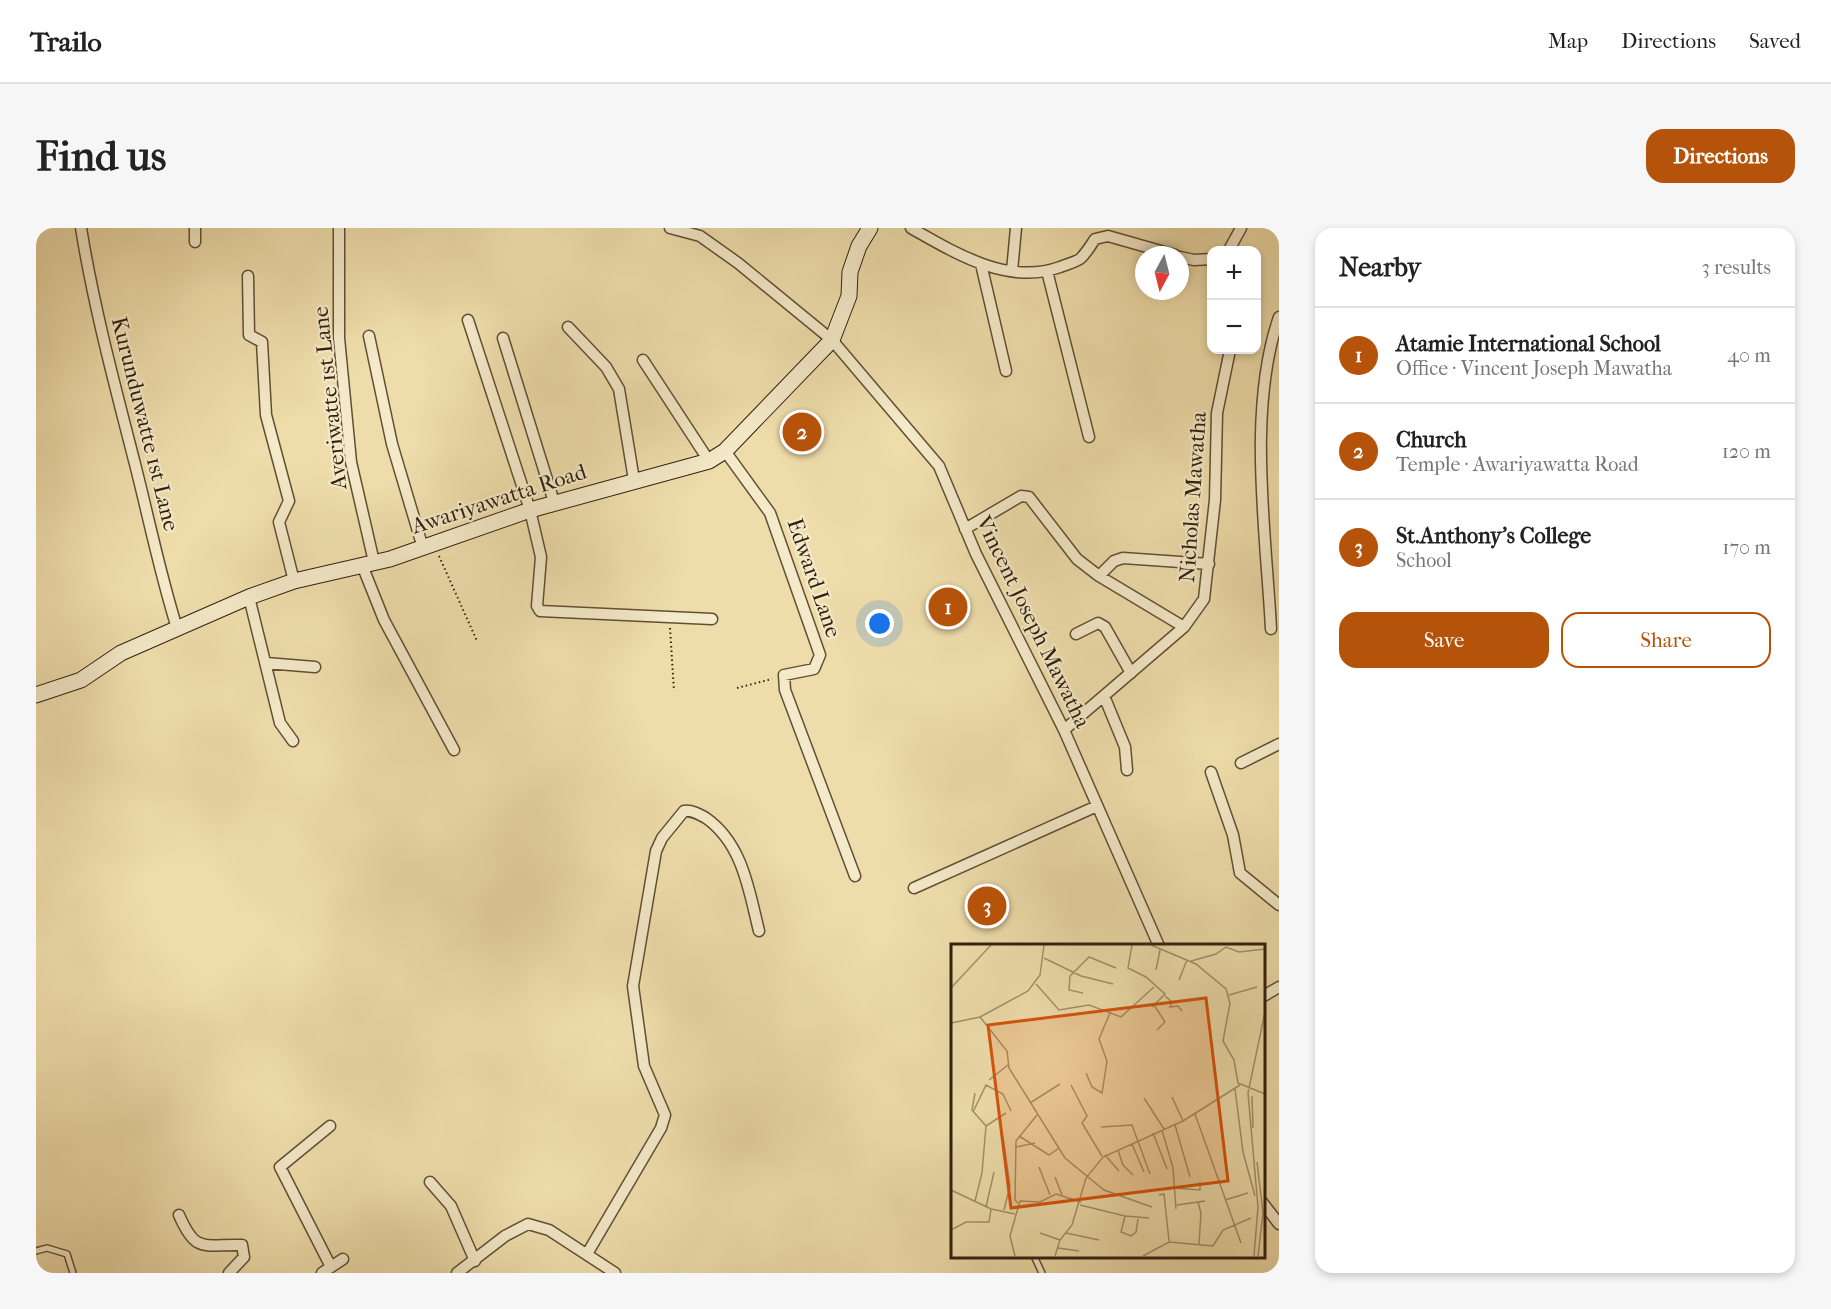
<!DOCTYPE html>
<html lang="en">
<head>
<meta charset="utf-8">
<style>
  :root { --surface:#fff; --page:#f6f6f6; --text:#222; --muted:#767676; --line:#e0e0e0; --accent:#b45309 }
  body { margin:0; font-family:"IM FELL French Canon",serif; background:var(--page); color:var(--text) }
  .controls { position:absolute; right:18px; top:18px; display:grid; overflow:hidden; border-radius:12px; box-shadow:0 3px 9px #0003 }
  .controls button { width:54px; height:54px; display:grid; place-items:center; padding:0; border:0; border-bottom:2px solid var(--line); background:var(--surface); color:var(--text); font:30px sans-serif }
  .compass { position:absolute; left:1099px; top:18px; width:54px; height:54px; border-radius:50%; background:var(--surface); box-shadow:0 3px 9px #0003; rotate:187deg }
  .you { position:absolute; left:844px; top:396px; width:21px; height:21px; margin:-15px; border:4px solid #fff; border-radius:50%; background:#1a73e8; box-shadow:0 0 0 9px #1a73e833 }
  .badge { display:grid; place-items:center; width:39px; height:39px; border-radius:50%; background:var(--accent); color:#fff; font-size:20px; font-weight:700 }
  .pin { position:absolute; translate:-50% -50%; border:3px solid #fff; box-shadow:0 2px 6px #0006 }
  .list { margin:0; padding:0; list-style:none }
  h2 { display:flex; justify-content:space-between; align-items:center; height:78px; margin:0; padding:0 24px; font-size:26px }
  h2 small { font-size:20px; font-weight:400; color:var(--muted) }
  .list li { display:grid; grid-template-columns:39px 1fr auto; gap:18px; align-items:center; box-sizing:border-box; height:96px; padding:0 24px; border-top:2px solid var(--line) }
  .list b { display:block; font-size:22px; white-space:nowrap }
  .list p { margin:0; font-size:20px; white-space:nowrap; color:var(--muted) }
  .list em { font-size:20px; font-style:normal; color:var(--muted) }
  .actions { display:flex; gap:12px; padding:18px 24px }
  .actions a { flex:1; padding:14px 0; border:2px solid var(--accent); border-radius:18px; text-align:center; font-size:21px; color:var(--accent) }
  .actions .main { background:var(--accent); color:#fff }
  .map { position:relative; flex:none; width:1243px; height:1045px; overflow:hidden; border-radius:18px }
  header { display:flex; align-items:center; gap:36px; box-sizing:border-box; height:84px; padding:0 30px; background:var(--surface); border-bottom:2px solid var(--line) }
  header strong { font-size:28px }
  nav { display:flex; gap:33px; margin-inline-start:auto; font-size:21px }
  .intro { display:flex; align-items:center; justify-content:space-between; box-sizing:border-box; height:144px; padding:0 36px }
  h1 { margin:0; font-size:42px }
  .button { padding:15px 27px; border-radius:18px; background:var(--accent); color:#fff; font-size:21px; font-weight:700 }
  main { display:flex; gap:36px; padding:0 36px }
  aside { flex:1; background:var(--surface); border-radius:18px; box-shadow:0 3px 9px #0003 }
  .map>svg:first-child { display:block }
</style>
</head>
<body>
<header>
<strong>Trailo</strong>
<nav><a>Map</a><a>Directions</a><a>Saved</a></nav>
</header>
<div class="intro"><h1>Find us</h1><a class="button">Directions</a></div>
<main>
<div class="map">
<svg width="1243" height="1045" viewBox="0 0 1243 1045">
  <rect width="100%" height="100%" fill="#eeddab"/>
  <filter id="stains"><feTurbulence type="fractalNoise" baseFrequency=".00333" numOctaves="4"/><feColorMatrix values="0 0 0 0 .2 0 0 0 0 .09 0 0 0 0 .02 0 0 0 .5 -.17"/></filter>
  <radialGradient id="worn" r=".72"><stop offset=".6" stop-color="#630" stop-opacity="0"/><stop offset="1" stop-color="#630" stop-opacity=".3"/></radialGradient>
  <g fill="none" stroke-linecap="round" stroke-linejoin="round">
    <g stroke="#604f35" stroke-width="8">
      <path id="lane" d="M0,1023L11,1020L31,1026L37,1045
        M998,1028L1006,1045"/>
    </g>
    <g stroke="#604f35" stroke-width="13">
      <path id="street" d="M45,0C58,80 79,158 99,236C113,291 124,346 141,400
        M303,0V110L315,234L338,334
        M634,0L664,8L702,35L796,112L903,238L940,326L1028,502L1123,718
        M875,0C919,25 972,58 1024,39C1031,36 1041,34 1045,30C1051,24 1055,17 1059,11L1072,8L1139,27
        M159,14V0
        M1193,22L1205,0
        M1144,29L1158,32L1176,31
        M945,36L970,143
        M976,43L980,0
        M1011,43L1053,209
        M212,48L213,107L226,114L230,187L253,273L243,294L258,353
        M432,92L494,282L505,329L501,378L504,383L676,391
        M532,99L570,139L583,161L598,252
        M333,108L356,216L387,320
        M467,110L518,274
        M607,132L673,233
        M689,223L734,285L784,427L778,441L748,447L749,462L819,648
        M929,301L985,268L993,269L1041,331L1063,348L1148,399
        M326,337L348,392L418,522
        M1063,348L1078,333L1087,330L1173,336
        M213,369L244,495L257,513
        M1235,401C1230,303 1211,182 1243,89
        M1040,406L1062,395L1069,399L1095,445
        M230,435L279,439
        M1068,468L1089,519L1091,542
        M1028,502L1148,399L1168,371L1179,272L1181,185L1194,122
        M1205,535L1243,516
        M1175,544L1197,607L1204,645L1243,677
        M878,660L1061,578
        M1226,769L1243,759
        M294,898L244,939L295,1039
        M394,954L415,978L439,1033
        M1226,974L1243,996
        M143,987C160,1026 167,1016 206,1017L208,1029L193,1045
        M551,1026L625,900L629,887L608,838L597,758L620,623L626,610L648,583C656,582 663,586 670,590C707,616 713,663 723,703
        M286,1045L307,1031
        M421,1045L469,1008L492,996L513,1002L579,1045"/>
    </g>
    <g stroke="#30200e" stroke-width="17">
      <path id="secondary" d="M0,467L45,452L85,425L213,369L258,353L354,331L494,282L673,233L689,223L796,112L813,68L814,44L823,18L834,0"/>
    </g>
    <path stroke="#30200e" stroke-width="2" stroke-dasharray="1.5 3" stroke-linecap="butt" d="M403,328L441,413
      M634,400L638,463
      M701,460L736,451"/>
    <use href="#lane" stroke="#f4e9c8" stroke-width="5"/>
    <use href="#street" stroke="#f4e9c8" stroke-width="10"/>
    <use href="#secondary" stroke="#f4e9c8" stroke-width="15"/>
  </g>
  <g text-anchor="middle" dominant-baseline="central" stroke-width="4.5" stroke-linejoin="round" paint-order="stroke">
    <g font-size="22" fill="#30200e" stroke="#f4e9c8">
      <text transform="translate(294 170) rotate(-96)">Averiwatte 1st Lane</text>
      <text transform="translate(109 196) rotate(76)">Kurunduwatte 1st Lane</text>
      <text transform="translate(1157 269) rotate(-86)">Nicholas Mawatha</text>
      <text transform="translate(463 271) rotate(-18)">Awariyawatta Road</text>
      <text transform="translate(778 350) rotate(71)">Edward Lane</text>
      <text transform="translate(997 394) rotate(64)">Vincent Joseph Mawatha</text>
    </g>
  </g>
  <g transform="translate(915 716)">
    <rect width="314" height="314" fill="#eeddab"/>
    <path fill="none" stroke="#a2916c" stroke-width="1.5" d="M181,1L177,24L195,33L214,50L201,63M200,1L245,20L275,45L279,59L272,97L283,116L287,139L314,150M93,14L130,32L162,40M240,17L265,10L275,3L288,8L314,5M205,26L209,6M228,36L236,16M85,40L108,66L138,61L170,73L203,43M0,44L40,1M132,49L118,46L119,32L138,13L165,24M278,51L306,43M214,52L221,58L219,63L227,62L231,67M203,61L214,78L206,86M29,73L56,107L58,124L114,214L153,246L201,263M0,79L29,73L77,47L89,31L93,1M135,129L141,143L151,149L156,117L148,95L159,69M38,136L57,121M120,141L136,172L131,179L151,212M284,145L292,208L304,252M24,149L21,166L35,182L55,169M301,152L302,184M221,153L232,177M193,154L213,185M314,154V184M79,159L109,140M22,168L35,141L52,150L60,167M244,170L290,299M224,181L239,233M150,183L181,181L199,230M211,186L222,224L225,265M202,189L216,225M68,192L98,211L108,204M52,193L59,242L53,266M181,200L193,228M65,203L84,199M167,206L172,221L182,231M154,211L168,227M306,218L312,269L307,312M88,223L99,251M104,233L111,251M224,244L249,246V238M0,246L40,265L64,270M208,251L213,250L218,297M274,256L297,249M24,257L31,229L35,182M247,258L250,269L248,300M67,259L64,256L65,197L86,171M129,261L174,272L198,274M226,261L254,257M35,263L43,228M174,272L170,288L180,292L185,288L187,275M0,286L15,278H38L40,265M89,289L109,296M115,289L148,296M107,304L128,307M64,312L59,292L69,257L89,258L105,250L130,258M104,312L109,296L121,281L135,234L152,213L232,177L289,141M192,312L218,298L262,302L272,286L300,274M303,312L307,263L297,149L314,68"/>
    <path fill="#d6530c" fill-opacity="0.15" stroke="#d6530c" stroke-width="3" d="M255,54L277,237L60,264L37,81Z"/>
    <rect width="314" height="314" fill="none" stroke="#30200e" stroke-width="3"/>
  </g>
  <rect width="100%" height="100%" filter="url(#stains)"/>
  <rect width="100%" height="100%" fill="url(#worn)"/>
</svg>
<div class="controls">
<button>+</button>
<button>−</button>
</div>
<svg class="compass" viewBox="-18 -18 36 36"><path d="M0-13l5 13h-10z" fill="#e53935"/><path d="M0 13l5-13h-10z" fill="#767676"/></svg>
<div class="you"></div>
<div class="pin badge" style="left:912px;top:379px">1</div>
<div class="pin badge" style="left:766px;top:204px">2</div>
<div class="pin badge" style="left:951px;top:678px">3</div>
</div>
<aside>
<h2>Nearby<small>3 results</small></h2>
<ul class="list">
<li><span class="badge">1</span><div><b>Atamie International School</b><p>Office · Vincent Joseph Mawatha</p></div><em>40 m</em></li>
<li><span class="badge">2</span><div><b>Church</b><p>Temple · Awariyawatta Road</p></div><em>120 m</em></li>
<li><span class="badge">3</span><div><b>St.Anthony's College</b><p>School</p></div><em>170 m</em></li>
</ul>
<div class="actions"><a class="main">Save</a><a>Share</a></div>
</aside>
</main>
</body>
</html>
